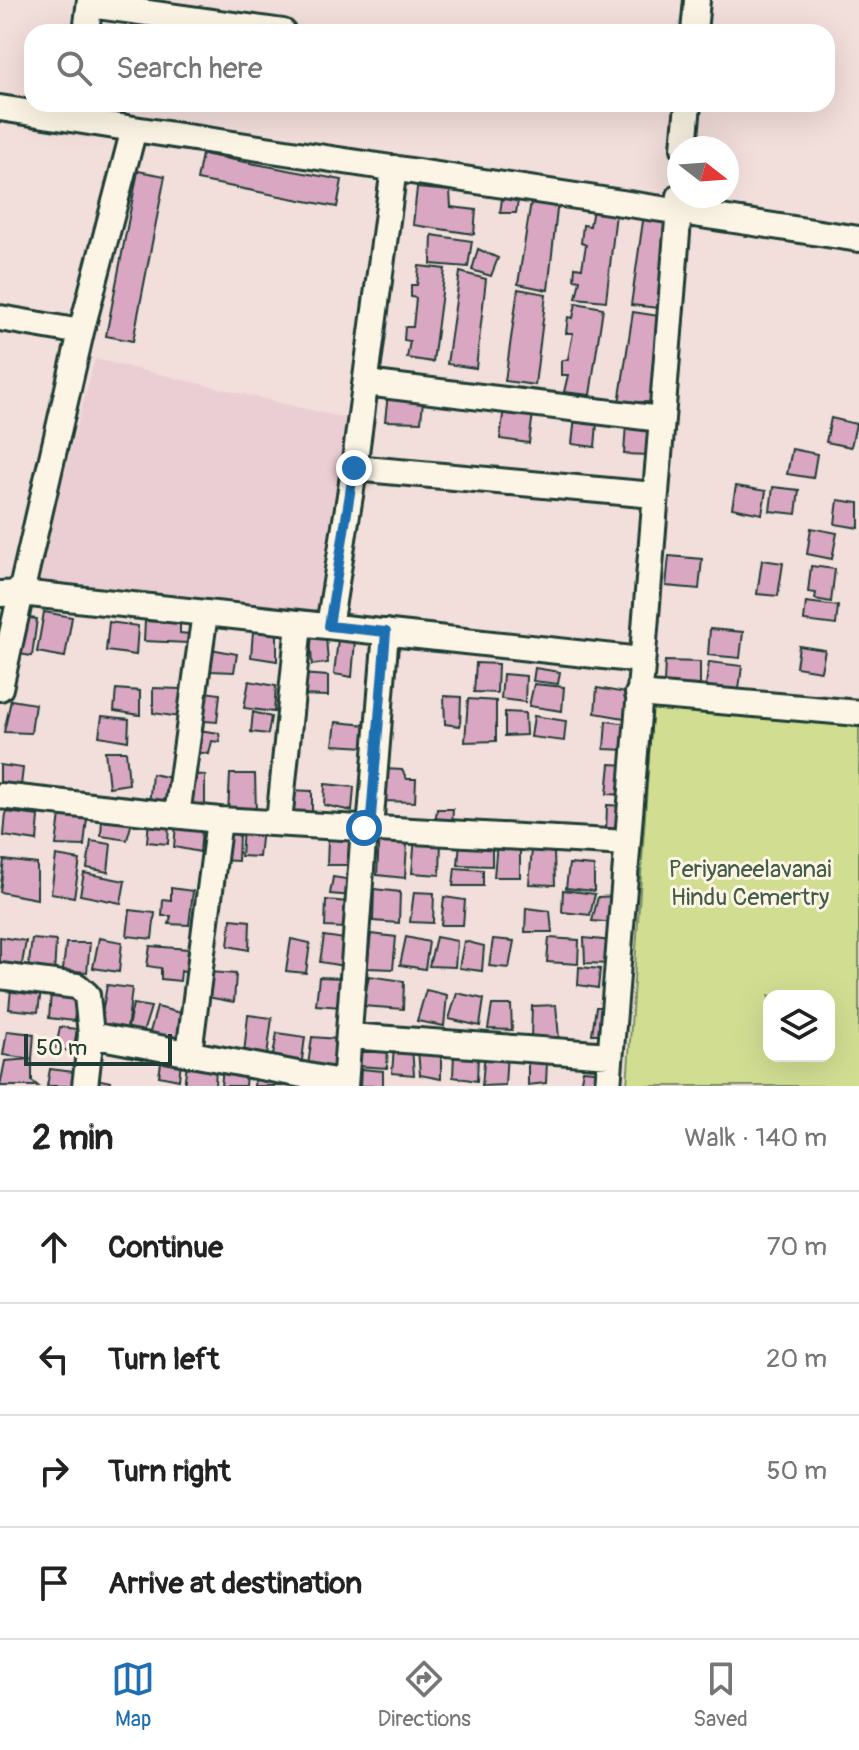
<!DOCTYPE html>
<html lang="en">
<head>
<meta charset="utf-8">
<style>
  :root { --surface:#fff; --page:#f2f2f2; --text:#222; --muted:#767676; --line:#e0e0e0; --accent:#1f6fb2 }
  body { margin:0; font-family:Pangolin,sans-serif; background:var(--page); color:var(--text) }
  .controls { position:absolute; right:24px; bottom:24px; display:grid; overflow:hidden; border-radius:16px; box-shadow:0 8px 32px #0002 }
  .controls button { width:72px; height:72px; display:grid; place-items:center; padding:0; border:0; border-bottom:2px solid var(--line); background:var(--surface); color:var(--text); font:40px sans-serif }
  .compass { position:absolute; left:667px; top:136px; width:72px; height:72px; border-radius:50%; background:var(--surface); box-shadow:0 8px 32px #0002; rotate:107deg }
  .scale { position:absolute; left:24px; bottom:20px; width:148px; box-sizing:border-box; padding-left:8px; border:4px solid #1f3d34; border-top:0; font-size:22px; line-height:28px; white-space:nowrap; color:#1f3d34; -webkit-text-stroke:6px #fcf5e5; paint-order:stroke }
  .stop { position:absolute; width:24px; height:24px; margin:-18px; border:6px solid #1f6fb2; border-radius:50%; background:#fff }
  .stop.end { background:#1f6fb2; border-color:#fff; box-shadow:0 2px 8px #0008 }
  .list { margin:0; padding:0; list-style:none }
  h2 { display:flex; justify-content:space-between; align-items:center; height:104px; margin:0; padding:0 32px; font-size:34px }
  h2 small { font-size:26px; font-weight:400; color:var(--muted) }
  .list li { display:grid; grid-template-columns:52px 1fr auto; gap:24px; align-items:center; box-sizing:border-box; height:112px; padding:0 32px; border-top:2px solid var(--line) }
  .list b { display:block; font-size:30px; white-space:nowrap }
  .list em { font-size:26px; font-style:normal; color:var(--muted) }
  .icon { flex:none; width:44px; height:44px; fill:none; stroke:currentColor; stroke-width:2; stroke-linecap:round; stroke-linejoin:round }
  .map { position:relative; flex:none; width:859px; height:1086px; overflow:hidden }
  .search { position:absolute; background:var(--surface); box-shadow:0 8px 32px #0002; left:24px; right:24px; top:24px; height:88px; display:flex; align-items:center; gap:20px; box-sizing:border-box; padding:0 28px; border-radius:24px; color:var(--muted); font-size:30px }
  .sheet { height:552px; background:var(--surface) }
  nav { display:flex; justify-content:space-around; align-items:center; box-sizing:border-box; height:112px; border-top:2px solid var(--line); background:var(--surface); font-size:22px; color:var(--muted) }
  nav a { display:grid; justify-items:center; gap:4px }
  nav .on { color:var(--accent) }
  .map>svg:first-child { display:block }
</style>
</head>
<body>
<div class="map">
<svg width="859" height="1086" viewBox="0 0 859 1086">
  <rect width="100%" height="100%" fill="#f2deda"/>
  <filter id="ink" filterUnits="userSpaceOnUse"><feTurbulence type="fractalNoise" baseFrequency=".0125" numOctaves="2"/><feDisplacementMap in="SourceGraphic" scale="16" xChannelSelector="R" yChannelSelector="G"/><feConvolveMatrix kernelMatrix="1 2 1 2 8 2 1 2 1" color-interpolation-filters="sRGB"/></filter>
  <g filter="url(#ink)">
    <path fill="#ebced3" d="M95,359L348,419L323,616L35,579Z"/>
    <path fill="#d1de92" stroke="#788e63" stroke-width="2" fill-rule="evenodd" d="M653,696L859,713V1086H627ZM769,996H829V1056H769Z"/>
    <path fill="#daa7c2" stroke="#1f3d34" stroke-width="2" d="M202,154L342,180L337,207L197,180Z
      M138,171L165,176L133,341L106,336Z
      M417,188L450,191L451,207L476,210L474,234L413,225Z
      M503,192L519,194L516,213H500Z
      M532,195L558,200L548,290L518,284Z
      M593,209L616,213L606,301L576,298L580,280L574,279L575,267L582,268L586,245L581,243L583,225L590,226Z
      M644,214L670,220L659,308L631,305Z
      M432,235L472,241L468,267L431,264Z
      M478,249L498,258L491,276L472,270Z
      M419,266L445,269L433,362L407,358L410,341L404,340L405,327H413L416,298L411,297V285H417Z
      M460,272L486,279L476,368L447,364Z
      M518,289L546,294L535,385L505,381Z
      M576,303L603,308L590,395L564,392L568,375H561V361L568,359L573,333H566L568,317L573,318Z
      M633,312L659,316L650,402L619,403Z
      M388,394L423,400L421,422L385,421Z
      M504,407L533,413L529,443L500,439Z
      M575,417L597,423L595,447L572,444Z
      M831,418L856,424L851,447L826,442Z
      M626,423L651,426L650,455L624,454Z
      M792,449L817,454L813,478L787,474Z
      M736,486L766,491L762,514L732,508Z
      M773,487L799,490L796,514L770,511Z
      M838,500L859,503V528L835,524Z
      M811,528L837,533L832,559L807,554Z
      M669,556L702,559L699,589L666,586Z
      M762,560L783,563L778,596L757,594Z
      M811,566L835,569L831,602L815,599L816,593L808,592Z
      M806,602L838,606L836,625L804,621Z
      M44,612L72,617L65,657L37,652Z
      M17,616L37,619L32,656L12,653Z
      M145,621L180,623V633L189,634L188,643L144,641Z
      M109,622L138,626L136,655L106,651Z
      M710,629L743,632L740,658L708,655Z
      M253,631L277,633V661L251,657Z
      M310,635L326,637L328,663L312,665Z
      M338,639L355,640L352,677L334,674Z
      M799,646L825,650L821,671L796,667Z
      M211,649L237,654L234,672L211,671Z
      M665,661L700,662V685L664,684Z
      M709,662L742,666L738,697L705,692Z
      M476,663L498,664L497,693L474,692Z
      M535,668L560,672L558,684L533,681Z
      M299,674L328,676V696L298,695Z
      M503,674L526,676L525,702L501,699Z
      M249,681L276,686L274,712L244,708Z
      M534,684L564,687L562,711L529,706Z
      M153,688L180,689V717L153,713Z
      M597,688L632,694L630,719L595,713Z
      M116,689L140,691V715L114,711Z
      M197,691L220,694L217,722L192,720Z
      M444,696L461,697L460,726L445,724Z
      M468,699L496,701V741L465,742Z
      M11,700L35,704L31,733L4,732Z
      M253,712L271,717L268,734L251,732Z
      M505,712L525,713L526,735L505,736Z
      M102,716L129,719L128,741L99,736Z
      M534,716L566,721L564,741L531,737Z
      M606,721L629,724L628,750L604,749Z
      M336,722L367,725L366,747L333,745Z
      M198,730L219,733L220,742L212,741L209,754L191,751Z
      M105,751H126L129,784L109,787Z
      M610,764L627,765L628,795L607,794Z
      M0,765L23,768L20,794L0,791Z
      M385,769L402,770L407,779H416L415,802L383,801Z
      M152,774L172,778L169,806H149Z
      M185,774L205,775V806L183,804Z
      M230,774H255L256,812L228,813Z
      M325,784L354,787L352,811L324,805Z
      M289,790L312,791V814L287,811Z
      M607,805L626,806L624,834H606Z
      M437,809H453L452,825L435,824Z
      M6,812L39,816L37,841L4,836Z
      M60,815L87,818L84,846L56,845Z
      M102,819L132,822L127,840L101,836Z
      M149,821L169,823L168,844L147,842Z
      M176,825L202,829L200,852L174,847Z
      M243,828L262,829L259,857L241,856Z
      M220,832L239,833L238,861L219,860Z
      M415,836L441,840L440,875L412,873Z
      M379,838L407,843L405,878L377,875Z
      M328,839H355V865H327Z
      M91,841L111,844L108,872L87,868Z
      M460,841L492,842V866L458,865Z
      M497,842L520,844V877H494Z
      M532,849L554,853L555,885L529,884Z
      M56,856L80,860L74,897L51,893Z
      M4,860L37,864V899L0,892Z
      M569,864L594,866V891L566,888Z
      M455,868L483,870V886H453Z
      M84,873L125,881L121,903L80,895Z
      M333,877L352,880L353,896L330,894Z
      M171,888L193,891L189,925L169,924L171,916H162L163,899L171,900Z
      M374,889L400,892L399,923L373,921Z
      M563,890L595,894L590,915L562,912Z
      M414,892L434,893L433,923L410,922Z
      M619,896L617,923L592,921L598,897Z
      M444,897L465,900L463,925H441Z
      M326,900L348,902L346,928L325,927Z
      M526,908L550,911L552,932H525Z
      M130,910L155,913L152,939L127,936Z
      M231,919L250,921L249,950L228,946Z
      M371,934L396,937L393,969L367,968Z
      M324,936L345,939L344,966L320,962Z
      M0,937L26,941L21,970L0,968Z
      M406,937L429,942L425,969L400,965Z
      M436,937L457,941L455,967L429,966Z
      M99,938L122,942L119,972L93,968Z
      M549,938L579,940L578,964L547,962Z
      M584,938L612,941L611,964L585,963Z
      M32,939L56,941L54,975L28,971Z
      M291,939L310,943L306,973L286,971Z
      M493,939L514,941L509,968L489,966Z
      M464,941L484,946L482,971L459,968Z
      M66,943H90L87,972L63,970Z
      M150,946L188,949L187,973L181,971L180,981L161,979V968L147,966Z
      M579,967L600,969L598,988L578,985Z
      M209,972L236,974L234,1002L202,996Z
      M369,976L404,981L403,1009L363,1006Z
      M319,977L343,978L342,1007L316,1005Z
      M107,985L132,988L127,1030L100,1025Z
      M11,989L41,990L38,1012L9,1009Z
      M426,990L447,995L444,1026L417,1021Z
      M51,993L77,997L74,1021L49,1018Z
      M457,993L484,999L480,1026L449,1019Z
      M133,1004L151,1007L142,1036H126Z
      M492,1005H511L512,1030L488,1029Z
      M556,1005L559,1038L531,1039L532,1006Z
      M157,1007L181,1013L178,1045L148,1039Z
      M596,1007H609V1034H592Z
      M248,1015L272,1018L267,1056L244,1054Z
      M60,1027L77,1029L73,1052L56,1048Z
      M7,1031L34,1034L32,1059L3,1055Z
      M277,1033L305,1037L301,1068L272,1061Z
      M312,1037L337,1039L335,1067L308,1065Z
      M358,1043L388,1045L387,1068L358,1066Z
      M394,1047L412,1048L414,1075L392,1073Z
      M418,1050L441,1055V1079L420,1075Z
      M485,1051L507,1052L505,1085L482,1086Z
      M454,1054L478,1056L477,1081L453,1077Z
      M162,1057L181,1060L179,1080L159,1076Z
      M32,1059V1081L38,1086H0L5,1061Z
      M528,1060L547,1062L546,1083L528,1085Z
      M187,1063L216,1067L215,1086H184Z
      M223,1068L246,1073L245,1086H221Z
      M50,1069L82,1073L81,1086H47Z
      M361,1069L383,1071V1086H360Z
      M583,1070L605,1072L604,1086H580Z
      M255,1075L288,1084V1086H254Z
      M91,1078L111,1082V1086H90Z"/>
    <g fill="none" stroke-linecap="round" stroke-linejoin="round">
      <g stroke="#1f3d34" stroke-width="30">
        <path id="minor" d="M90,5L283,32
          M86,32L90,0
          M694,32L697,0
          M0,108L134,129L81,332L0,318
          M134,129L859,239
          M684,148L688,104
          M366,383L661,419
          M354,468L654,495
          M0,594L21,593L81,332
          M329,626L352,483L394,168
          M0,688L21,593L641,660
          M638,694L859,713
          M0,796L219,820L627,843
          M177,815L205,613
          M279,822L299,624
          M370,829L386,632
          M0,976L77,986L87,995L91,1035L345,1083
          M349,1036L610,1055
          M189,1053L219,820
          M85,1086L91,1035
          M345,1086L364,828
          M608,1086L680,196"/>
      </g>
      <use href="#minor" stroke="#fcf5e5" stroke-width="24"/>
    </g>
  </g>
  <g fill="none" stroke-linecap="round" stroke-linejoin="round" filter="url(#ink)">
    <path stroke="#1f6fb2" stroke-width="10" d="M354,468L329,626L386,632L370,829L364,828"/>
  </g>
  <g text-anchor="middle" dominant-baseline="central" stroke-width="6" stroke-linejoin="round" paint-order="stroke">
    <g font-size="24" fill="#435d47" stroke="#fcf5e5">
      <text x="750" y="869">Periyaneelavanai<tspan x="750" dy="28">Hindu Cemertry</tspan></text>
    </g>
  </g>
</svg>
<div class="controls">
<button><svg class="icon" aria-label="layers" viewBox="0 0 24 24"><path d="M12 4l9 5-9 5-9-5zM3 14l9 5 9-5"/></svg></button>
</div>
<svg class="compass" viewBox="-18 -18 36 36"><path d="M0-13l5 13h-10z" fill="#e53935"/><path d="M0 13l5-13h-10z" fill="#767676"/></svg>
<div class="scale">50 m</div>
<div class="stop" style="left:364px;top:828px"></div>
<div class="stop end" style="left:354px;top:468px"></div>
<div class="search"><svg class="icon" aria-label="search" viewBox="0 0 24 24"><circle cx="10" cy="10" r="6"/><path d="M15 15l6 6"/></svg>Search here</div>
</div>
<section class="sheet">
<h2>2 min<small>Walk · 140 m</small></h2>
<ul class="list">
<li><svg class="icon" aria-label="ahead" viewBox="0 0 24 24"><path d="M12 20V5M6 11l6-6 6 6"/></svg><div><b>Continue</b></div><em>70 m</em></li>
<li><svg class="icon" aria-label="left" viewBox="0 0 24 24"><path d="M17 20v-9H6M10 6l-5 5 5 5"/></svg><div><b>Turn left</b></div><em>20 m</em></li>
<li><svg class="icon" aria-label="right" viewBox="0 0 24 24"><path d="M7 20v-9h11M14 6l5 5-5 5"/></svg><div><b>Turn right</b></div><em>50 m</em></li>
<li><svg class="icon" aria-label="arrive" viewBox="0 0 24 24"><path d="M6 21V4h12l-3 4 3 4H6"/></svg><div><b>Arrive at destination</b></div></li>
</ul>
</section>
<nav>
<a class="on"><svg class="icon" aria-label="map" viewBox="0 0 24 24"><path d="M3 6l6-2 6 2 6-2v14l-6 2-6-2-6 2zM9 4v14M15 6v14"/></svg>Map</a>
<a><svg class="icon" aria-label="directions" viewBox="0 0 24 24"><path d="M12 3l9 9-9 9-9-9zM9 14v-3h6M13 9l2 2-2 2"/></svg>Directions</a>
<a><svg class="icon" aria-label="saved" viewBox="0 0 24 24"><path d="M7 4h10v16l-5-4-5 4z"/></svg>Saved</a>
</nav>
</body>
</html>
